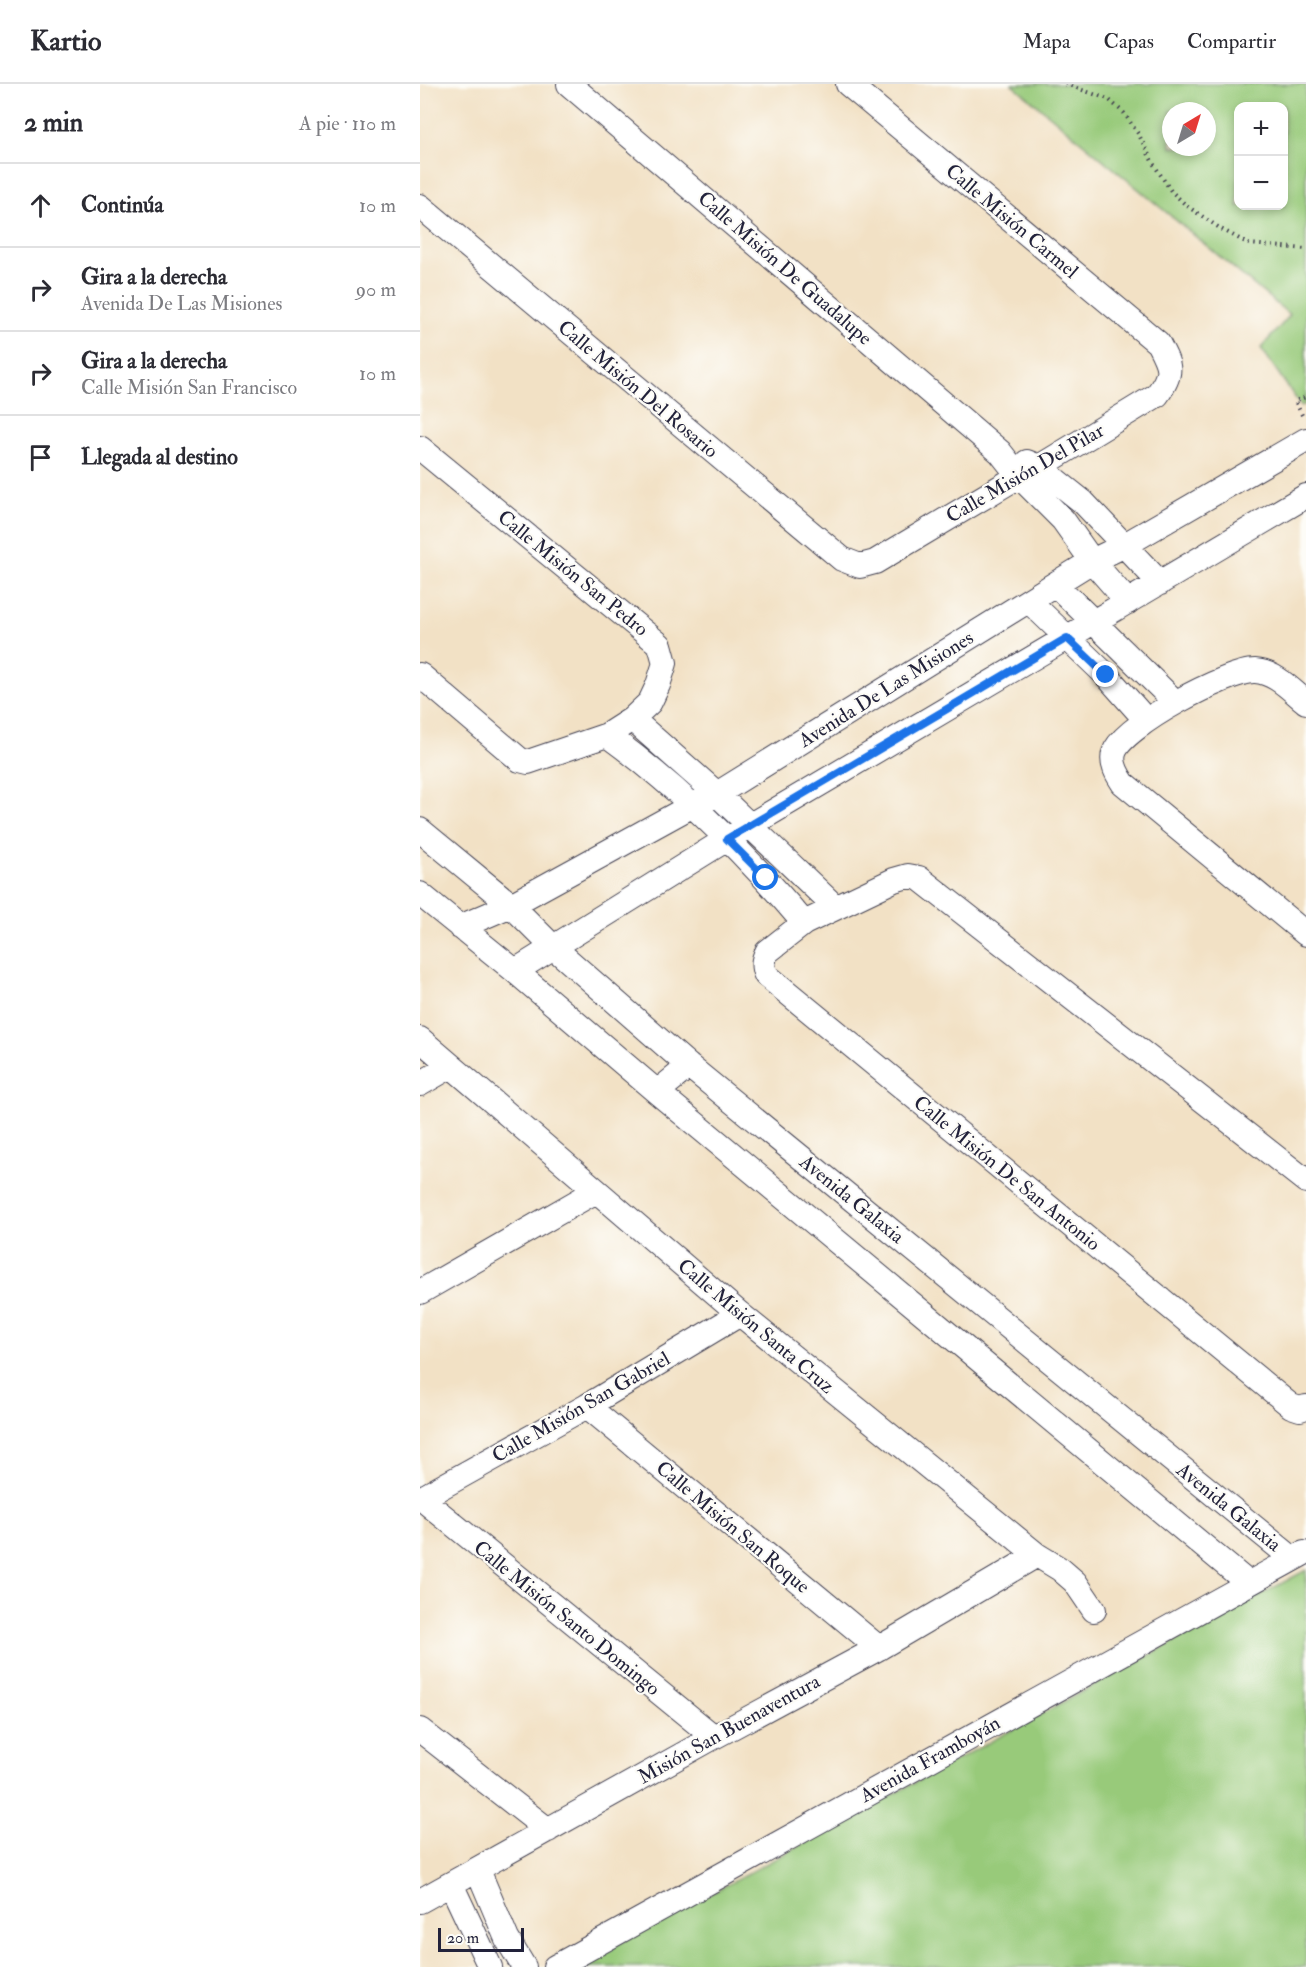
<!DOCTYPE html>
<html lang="es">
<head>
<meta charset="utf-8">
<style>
  :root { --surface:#fff; --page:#f7f7f7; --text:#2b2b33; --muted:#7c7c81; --line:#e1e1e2 }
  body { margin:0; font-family:"IM FELL Double Pica",serif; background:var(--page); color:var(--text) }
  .controls { position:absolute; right:18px; top:18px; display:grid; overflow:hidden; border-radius:12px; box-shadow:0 3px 9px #0003 }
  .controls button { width:54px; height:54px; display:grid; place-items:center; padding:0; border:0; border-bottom:2px solid var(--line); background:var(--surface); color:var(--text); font:30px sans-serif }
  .compass { position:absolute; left:742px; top:18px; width:54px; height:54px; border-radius:50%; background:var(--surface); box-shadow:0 3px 9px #0003; rotate:38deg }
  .scale { position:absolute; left:18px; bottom:15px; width:86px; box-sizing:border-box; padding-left:6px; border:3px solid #22223b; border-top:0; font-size:16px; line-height:21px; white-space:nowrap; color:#22223b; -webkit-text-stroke:4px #fdfcf7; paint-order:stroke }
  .stop { position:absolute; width:18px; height:18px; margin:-14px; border:4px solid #1a73e8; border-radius:50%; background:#fff }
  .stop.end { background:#1a73e8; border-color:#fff; box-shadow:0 2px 6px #0008 }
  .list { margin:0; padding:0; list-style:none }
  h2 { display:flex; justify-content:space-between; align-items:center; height:78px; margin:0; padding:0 24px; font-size:26px }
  h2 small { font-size:20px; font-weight:400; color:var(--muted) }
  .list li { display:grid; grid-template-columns:39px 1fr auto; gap:18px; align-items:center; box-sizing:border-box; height:84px; padding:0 24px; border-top:2px solid var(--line) }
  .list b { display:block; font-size:22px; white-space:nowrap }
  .list p { margin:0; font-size:20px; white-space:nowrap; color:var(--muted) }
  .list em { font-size:20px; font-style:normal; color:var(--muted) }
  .icon { flex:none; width:33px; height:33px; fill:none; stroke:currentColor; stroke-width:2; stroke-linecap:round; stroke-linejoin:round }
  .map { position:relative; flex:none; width:886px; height:1883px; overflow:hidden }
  header { display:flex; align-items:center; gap:36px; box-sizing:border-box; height:84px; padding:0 30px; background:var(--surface); border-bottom:2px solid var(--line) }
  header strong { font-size:28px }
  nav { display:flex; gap:33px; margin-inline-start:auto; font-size:21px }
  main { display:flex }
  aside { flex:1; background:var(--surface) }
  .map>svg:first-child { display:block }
</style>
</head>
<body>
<header>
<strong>Kartio</strong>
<nav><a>Mapa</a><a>Capas</a><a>Compartir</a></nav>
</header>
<main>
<aside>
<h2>2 min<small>A pie · 110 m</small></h2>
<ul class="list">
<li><svg class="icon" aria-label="ahead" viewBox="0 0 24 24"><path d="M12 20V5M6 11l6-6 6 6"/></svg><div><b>Continúa</b></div><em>10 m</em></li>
<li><svg class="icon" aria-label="right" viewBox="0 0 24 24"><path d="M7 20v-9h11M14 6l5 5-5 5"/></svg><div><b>Gira a la derecha</b><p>Avenida De Las Misiones</p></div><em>90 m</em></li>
<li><svg class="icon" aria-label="right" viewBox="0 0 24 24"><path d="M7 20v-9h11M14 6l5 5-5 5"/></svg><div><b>Gira a la derecha</b><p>Calle Misión San Francisco</p></div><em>10 m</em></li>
<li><svg class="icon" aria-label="arrive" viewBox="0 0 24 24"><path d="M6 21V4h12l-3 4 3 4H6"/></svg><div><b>Llegada al destino</b></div></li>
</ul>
</aside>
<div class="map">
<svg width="886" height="1883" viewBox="0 0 886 1883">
  <rect width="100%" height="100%" fill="#fdfcf7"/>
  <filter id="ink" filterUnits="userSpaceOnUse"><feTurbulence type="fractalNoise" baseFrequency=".0167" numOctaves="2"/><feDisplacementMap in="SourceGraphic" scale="12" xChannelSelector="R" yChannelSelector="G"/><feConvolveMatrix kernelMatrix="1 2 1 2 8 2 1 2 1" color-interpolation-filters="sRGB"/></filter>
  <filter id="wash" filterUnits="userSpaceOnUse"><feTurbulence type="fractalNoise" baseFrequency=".008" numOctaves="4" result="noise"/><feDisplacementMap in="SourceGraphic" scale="24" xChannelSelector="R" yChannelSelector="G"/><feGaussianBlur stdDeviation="1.35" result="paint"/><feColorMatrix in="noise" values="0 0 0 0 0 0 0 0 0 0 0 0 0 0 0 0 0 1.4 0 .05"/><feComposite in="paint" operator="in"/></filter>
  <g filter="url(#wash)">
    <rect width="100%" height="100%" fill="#f2e1c5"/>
    <path fill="#98ca7a" stroke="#5d765a" stroke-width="1.5" fill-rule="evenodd" d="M592,0H886V320L881,322L841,264L870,231ZM818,22H864V122H818ZM751,27H787V63H751Z
      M886,1486V1883H156Z"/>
  </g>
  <g filter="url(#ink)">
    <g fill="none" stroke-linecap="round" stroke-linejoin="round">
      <g stroke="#413f50" stroke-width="26">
        <path id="minor" d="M149,0L580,368L599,392L643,436L672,477L708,518
          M0,122L422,475L440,482L455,478L599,392L619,383L737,311C754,288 750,282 738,259L428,0
          M0,364L240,561L245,579L238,601L230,618L212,635L187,651L108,678L100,676L0,591
          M607,378L619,383L663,418L740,499
          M636,501L755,618
          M609,517L686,591L726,636
          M886,618C871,606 855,588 835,587C809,586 702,642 694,669C691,680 697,690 703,699L886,850
          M212,635L297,710L415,823
          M187,651C261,705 325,769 384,839
          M0,746L91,821L133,863L269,982L873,1475
          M0,810L95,887L237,1008L828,1499
          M40,843L91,821L273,721L297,710L672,477L703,462L886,356
          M95,887L307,755L886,412
          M0,955L320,1230L617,1471L640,1485L655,1498L674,1526
          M0,1000L31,982
          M237,1008L269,982
          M886,1097L499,794L488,792L474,796L384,839L347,868C343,876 342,882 346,891L871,1322L880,1325L886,1323
          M0,1208L176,1107
          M167,1322L459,1564
          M1,1414L294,1653
          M0,1415L167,1322L320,1230
          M0,1646L128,1746
          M58,1786L87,1855L104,1883
          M31,1800L70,1883
          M0,1817L294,1653L459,1564L617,1471
          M135,1883L884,1469"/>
      </g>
      <path stroke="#413f50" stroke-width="4" stroke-dasharray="1.5 4.5" stroke-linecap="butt" d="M645,0L688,15L704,29L719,51L733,79L751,107L767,122L801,145L829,160L886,165
        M882,331L875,317L886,313"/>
      <use href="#minor" stroke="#fff" stroke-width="24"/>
    </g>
  </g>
  <g fill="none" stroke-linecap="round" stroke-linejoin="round" filter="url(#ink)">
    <path stroke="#1a73e8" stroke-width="8" d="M346,794L307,755L647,554L686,591"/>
  </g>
  <g text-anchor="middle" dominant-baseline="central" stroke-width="4.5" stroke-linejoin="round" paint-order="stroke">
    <g font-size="20" fill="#22223b" stroke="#fdfcf7">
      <text transform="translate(592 137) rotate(40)">Calle Misión Carmel</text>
      <text transform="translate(365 184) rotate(41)">Calle Misión De Guadalupe</text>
      <text transform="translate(218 305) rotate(40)">Calle Misión Del Rosario</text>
      <text transform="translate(605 389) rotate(-30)">Calle Misión Del Pilar</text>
      <text transform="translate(153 489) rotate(39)">Calle Misión San Pedro</text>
      <text transform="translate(466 605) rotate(-32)">Avenida De Las Misiones</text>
      <text transform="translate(587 1089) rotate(39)">Calle Misión De San Antonio</text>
      <text transform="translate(432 1115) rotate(39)">Avenida Galaxia</text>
      <text transform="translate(336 1242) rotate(40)">Calle Misión Santa Cruz</text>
      <text transform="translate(161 1323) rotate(-30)">Calle Misión San Gabriel</text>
      <text transform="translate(809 1423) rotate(39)">Avenida Galaxia</text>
      <text transform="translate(313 1443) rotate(40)">Calle Misión San Roque</text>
      <text transform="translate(147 1534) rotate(39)">Calle Misión Santo Domingo</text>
      <text transform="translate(309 1645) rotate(-29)">Misión San Buenaventura</text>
      <text transform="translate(510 1675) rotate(-29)">Avenida Framboyán</text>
    </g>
  </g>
</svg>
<div class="controls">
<button>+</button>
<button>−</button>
</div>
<svg class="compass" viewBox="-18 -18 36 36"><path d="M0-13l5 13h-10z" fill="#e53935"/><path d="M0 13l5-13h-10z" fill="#7c7c81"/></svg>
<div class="scale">20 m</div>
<div class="stop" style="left:346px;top:794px"></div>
<div class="stop end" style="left:686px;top:591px"></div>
</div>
</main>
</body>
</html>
